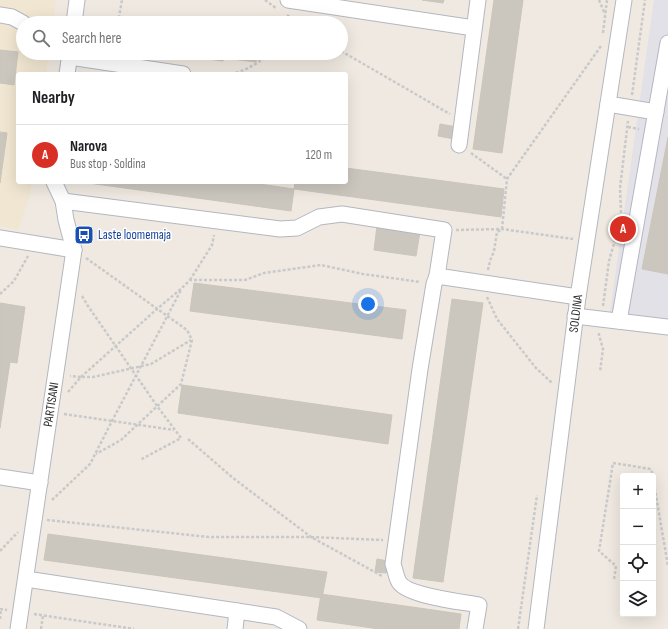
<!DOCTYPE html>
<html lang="en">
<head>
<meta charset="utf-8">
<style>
  :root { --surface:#fff; --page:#f6f6f6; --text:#202124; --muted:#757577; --line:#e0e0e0; --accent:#d93025 }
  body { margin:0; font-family:"Sofia Sans Condensed",sans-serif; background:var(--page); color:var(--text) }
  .controls { position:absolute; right:12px; bottom:12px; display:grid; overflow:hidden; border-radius:4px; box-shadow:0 4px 16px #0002 }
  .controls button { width:36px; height:36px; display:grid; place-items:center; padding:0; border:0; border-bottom:1px solid var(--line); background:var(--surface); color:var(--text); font:20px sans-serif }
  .you { position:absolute; left:368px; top:304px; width:14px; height:14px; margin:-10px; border:3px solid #fff; border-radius:50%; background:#1a73e8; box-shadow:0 0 0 6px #1a73e833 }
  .badge { display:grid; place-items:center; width:26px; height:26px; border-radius:50%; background:var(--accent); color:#fff; font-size:13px; font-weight:700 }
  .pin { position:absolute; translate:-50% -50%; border:2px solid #fff; box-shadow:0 1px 4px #0006 }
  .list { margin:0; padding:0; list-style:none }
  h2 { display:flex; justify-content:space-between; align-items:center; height:52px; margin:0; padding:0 16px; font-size:17px }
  h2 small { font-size:13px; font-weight:400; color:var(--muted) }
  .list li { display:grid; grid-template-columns:26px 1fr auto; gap:12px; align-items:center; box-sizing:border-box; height:60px; padding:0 16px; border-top:1px solid var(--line) }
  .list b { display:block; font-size:15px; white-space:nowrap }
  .list p { margin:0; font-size:13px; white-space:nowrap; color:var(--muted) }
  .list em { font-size:13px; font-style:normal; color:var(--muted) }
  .icon { flex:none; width:22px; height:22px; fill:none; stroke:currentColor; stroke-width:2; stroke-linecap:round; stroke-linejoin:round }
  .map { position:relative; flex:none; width:668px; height:629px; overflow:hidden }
  .search { position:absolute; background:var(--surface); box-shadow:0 4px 16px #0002; left:16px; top:16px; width:332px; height:44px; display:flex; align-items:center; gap:10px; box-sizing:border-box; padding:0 14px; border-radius:22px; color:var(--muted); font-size:15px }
  .panel { position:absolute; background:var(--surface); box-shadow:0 4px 16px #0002; left:16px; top:72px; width:332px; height:112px; border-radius:4px }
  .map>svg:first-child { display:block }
</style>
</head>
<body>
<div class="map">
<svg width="668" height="629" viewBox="0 0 668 629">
  <rect width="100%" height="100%" fill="#efe9e1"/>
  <path fill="#e3e1e8" d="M654,0H668V319L610,312Z"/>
  <path fill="#f0e6d1" d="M0,0H56L53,23H23V53H49L46,74H18V182H32L30,194L18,230L0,226Z"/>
  <path fill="#cbc7bf" stroke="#cbc5ba" d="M422,0H444L443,3Z
    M494,0H523L502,153L473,149Z
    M120,17L162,23H119Z
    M0,50L18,52L14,85L0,83Z
    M164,53H224L223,61Z
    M224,53H258L256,62L224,58Z
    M440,124L457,127L454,139L438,136Z
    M0,132L7,133L0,183Z
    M668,137V274L642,269Z
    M346,168L504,189L501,217L294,189L295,182H346Z
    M81,182H246L294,189L291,211Z
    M377,226L420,232L416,256L374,250Z
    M194,283L406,310L402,339L190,311Z
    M452,299L483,303L443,582L413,578Z
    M0,303L25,307L17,363L10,362L0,428Z
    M182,385L392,415L388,444L178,413Z
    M48,534L327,572L322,598L44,560Z
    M377,559L388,561L386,573L375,572Z
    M321,594L461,614L459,629H379L317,620Z"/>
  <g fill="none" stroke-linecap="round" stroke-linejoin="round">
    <g stroke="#b4b7c1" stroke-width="17">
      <g id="minor">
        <path d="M288,0L474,28"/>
        <path d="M0,15L12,17L23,23"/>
        <path d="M74,23L77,0"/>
        <path d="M70,57L183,74"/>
        <path d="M67,74L70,53"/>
        <path d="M608,104L656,112"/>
        <path d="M459,145L478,0"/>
        <path d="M63,201L280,229L297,228L319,217L342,214L444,230L437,276"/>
        <path d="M0,238L74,250"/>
        <path d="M575,316L668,327"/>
        <path d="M619,321L668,43"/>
        <path d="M0,477L40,483"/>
        <path d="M26,579L276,617L299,629"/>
        <path id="s1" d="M18,629L74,250L66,220L63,201L54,182"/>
        <path d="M235,629L237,611"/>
        <path d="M475,629L479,605C463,602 407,596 399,582C396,577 395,569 393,564L420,369L434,284L437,276L578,297"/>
        <path id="s2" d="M536,629L578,297L624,0"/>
      </g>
    </g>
    <path stroke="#c9c9c9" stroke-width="2.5" stroke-dasharray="3 2" stroke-linecap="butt" d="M265,0L276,8
      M599,0L605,14
      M287,15L298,23
      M118,23L122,0
      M301,23L307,18
      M603,33L607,0
      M341,51L450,114
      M231,74C245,71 259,63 270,53
      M632,95L645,0
      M628,127L639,129
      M471,153L507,179
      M456,230L502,229L573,239
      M86,258L187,330L192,340L181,384L121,440L96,454
      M488,270L490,261L494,251L497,232L502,229L507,179L601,46
      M190,280L212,245L214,235
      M0,294L14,281L28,256
      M82,296L88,306L157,406L181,438L140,460
      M487,297L497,319L536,368L552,383
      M603,306L609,261L615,240L621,211L620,188L628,121
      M599,333V335L603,349L600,372
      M81,377L157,309L182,288L190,280H245L264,273L321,265L363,274L420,282
      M82,377H93L151,364L191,340
      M68,392L81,377L70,376
      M64,414L174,430
      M188,439L233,478L311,537L382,576
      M653,478L668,566
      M52,500L90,464L112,421L181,290
      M47,520L209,537H311L383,540
      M0,551L18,532
      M614,579L616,566L599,551L613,463L651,469L653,476
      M0,609L7,610
      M34,614L134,629
      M0,619L1,609
      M41,629L43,615
      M518,629L537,495"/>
    <use href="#minor" stroke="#fff" stroke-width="15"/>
  </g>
  <defs>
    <g id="bus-square" transform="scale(1)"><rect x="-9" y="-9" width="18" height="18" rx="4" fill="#1a4fb4" stroke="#fff"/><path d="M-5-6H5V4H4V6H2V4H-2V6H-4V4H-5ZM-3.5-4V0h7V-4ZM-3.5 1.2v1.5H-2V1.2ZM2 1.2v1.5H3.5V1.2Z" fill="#fff"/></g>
  </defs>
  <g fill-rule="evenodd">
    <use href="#bus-square" x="84" y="235"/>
  </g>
  <g text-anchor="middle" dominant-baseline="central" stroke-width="3" stroke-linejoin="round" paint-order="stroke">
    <g font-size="13" fill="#164399" stroke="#fff" text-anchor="start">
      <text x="98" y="235">Laste loomemaja</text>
    </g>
    <g font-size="13" fill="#2e2e2e" stroke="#fff">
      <text stroke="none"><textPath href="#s2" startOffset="318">SOLDINA</textPath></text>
      <text stroke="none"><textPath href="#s1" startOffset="227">PARTISANI</textPath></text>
    </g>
  </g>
</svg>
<div class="controls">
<button>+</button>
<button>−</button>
<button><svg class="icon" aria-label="locate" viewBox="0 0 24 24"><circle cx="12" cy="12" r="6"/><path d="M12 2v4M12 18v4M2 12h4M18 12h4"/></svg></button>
<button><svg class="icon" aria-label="layers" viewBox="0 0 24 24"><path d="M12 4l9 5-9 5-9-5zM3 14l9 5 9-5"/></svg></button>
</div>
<div class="you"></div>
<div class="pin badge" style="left:623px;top:229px">A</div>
<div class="search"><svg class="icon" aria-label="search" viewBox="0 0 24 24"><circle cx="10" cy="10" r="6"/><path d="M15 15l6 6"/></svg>Search here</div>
<section class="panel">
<h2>Nearby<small></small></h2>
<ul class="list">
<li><span class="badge">A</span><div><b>Narova</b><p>Bus stop · Soldina</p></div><em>120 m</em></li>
</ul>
</section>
</div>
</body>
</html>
